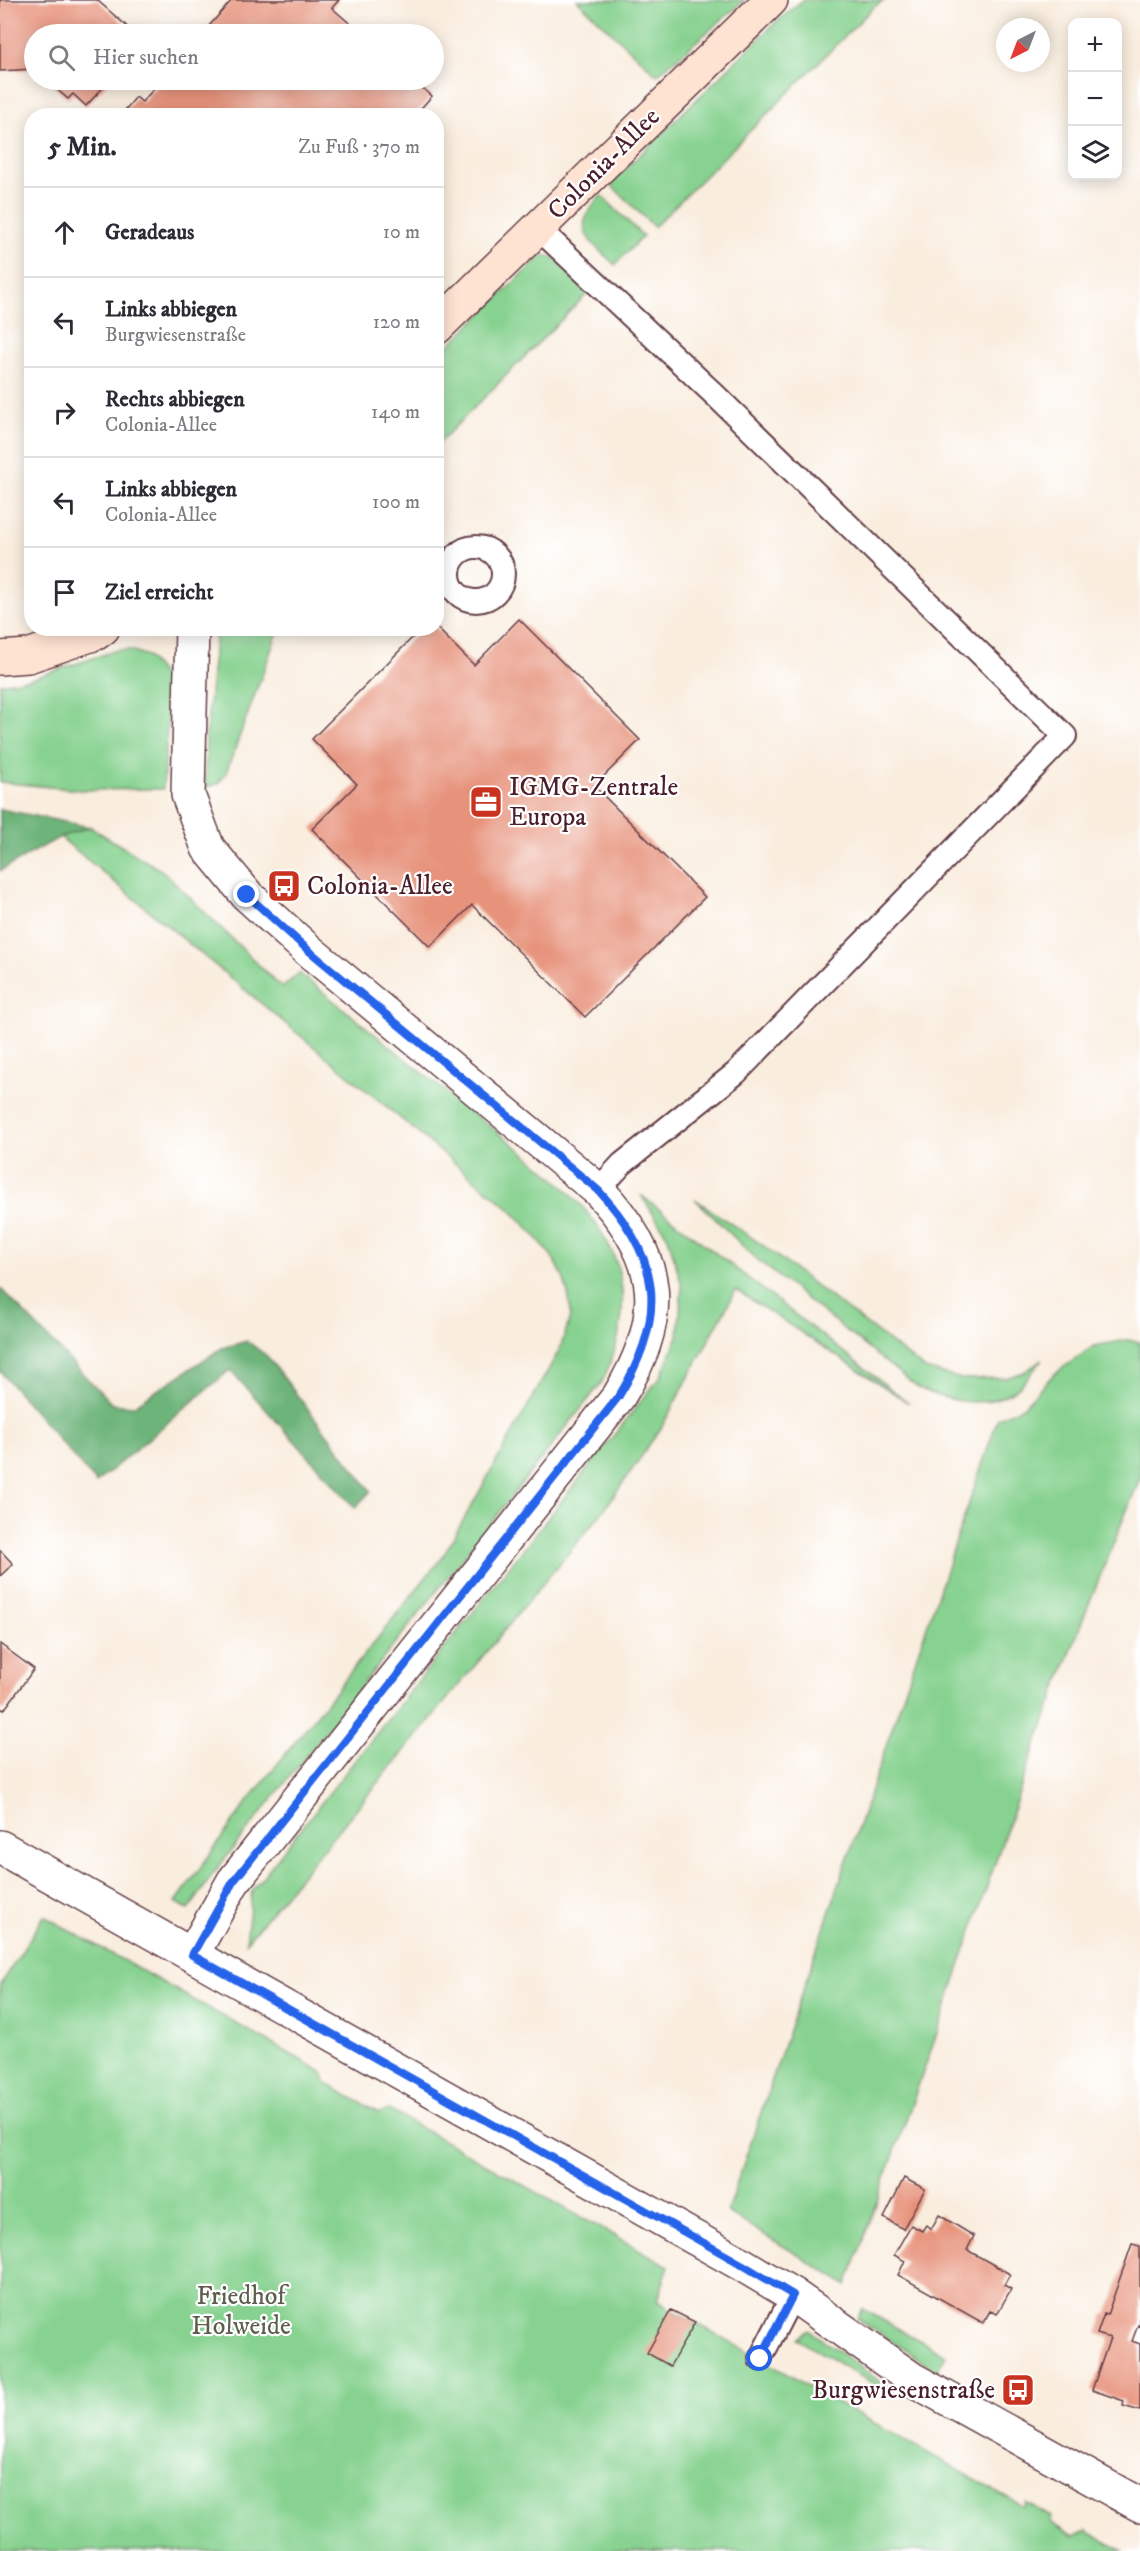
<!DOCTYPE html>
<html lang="de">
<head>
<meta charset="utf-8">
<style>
  :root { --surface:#fff; --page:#f2f2f3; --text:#2b2b33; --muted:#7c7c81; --line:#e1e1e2 }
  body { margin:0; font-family:"IM FELL DW Pica",serif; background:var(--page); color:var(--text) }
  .controls { position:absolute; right:18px; top:18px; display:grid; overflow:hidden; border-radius:12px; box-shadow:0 3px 15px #0003 }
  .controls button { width:54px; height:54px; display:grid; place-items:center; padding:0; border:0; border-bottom:2px solid var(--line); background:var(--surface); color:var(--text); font:30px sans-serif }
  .compass { position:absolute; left:996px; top:18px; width:54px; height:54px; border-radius:50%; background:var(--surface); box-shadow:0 3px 15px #0003; rotate:222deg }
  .stop { position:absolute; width:18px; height:18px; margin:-14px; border:4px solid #2563eb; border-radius:50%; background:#fff }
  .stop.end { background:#2563eb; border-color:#fff; box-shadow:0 2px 6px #0008 }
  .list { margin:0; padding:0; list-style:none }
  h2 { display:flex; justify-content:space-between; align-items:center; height:78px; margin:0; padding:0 24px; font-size:26px }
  h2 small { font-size:20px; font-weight:400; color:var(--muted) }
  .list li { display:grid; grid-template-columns:39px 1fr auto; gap:18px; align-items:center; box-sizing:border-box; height:90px; padding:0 24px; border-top:2px solid var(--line) }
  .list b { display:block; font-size:22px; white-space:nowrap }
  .list p { margin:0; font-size:20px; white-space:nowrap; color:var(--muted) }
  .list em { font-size:20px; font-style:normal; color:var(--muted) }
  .icon { flex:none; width:33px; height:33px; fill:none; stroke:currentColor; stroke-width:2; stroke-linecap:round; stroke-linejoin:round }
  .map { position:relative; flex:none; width:1140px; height:2551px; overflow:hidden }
  .search { position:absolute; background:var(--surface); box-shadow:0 3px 15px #0003; left:24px; top:24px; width:420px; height:66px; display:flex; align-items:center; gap:15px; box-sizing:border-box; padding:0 21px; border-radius:33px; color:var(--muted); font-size:22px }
  .panel { position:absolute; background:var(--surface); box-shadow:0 3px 15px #0003; left:24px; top:108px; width:420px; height:528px; border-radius:24px }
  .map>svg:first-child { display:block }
</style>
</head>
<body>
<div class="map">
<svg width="1140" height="2551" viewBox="0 0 1140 2551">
  <rect width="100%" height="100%" fill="#fff"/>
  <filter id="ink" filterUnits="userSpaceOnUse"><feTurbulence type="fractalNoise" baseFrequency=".0167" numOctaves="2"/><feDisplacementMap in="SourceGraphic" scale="12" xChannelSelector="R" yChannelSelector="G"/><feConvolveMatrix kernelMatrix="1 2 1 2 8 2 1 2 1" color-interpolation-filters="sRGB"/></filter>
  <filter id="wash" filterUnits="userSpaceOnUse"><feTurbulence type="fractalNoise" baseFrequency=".008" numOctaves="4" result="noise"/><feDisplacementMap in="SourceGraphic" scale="24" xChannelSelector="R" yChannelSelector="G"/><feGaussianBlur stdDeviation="1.35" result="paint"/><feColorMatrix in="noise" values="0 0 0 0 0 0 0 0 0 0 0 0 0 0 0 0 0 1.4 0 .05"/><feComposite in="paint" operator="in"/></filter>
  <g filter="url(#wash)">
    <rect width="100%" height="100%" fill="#f9edde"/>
    <path fill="#87d290" stroke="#68785e" stroke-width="1.5" d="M577,0H745L657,75Z
      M803,0H885L875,6L654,227L610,184L775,23Z
      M601,195L643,236L615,265C588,239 569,230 601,195Z
      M542,255L558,258L594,287L437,445V357Z
      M216,629H279L226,773L219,783L205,788L206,738Z
      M117,650H131L147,656L167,681L169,698L163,789L80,790L0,782V684L30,679Z
      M90,827L164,872L282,988L299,973C352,1016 405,1059 459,1102C511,1145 590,1193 615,1259C630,1300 620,1344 602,1382L213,1874L189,1910L176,1902L245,1805L443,1556L560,1349C563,1338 570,1324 570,1313C570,1267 539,1240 510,1209L60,837Z
      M641,1195L909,1403L736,1290L661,1428L604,1510L246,1942L252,1890L661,1376L678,1336L682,1286L668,1237Z
      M695,1199L761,1244L925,1369L962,1379L1006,1378L1024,1372L1042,1360C1034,1369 1024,1385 1013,1391C983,1410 948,1401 918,1388L754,1257Z
      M1127,1340L1140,1342V1478L1084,1616L1029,1763L941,2022L847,2285L727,2212L998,1418L1023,1407L1054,1374L1094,1346Z
      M44,1916L324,2073V2080L329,2085L379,2113L389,2110L669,2266L657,2301L1024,2507L1026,2502L1051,2517L1049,2522L1073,2537L1086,2530L1123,2551H0V1986Z
      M863,2309L946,2355L937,2371L857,2319Z
      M809,2330L893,2391L892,2395L798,2339Z"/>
    <path fill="#6db47a" stroke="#5c6a52" stroke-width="1.5" d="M0,809L90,827L60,837L0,871Z
      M0,1288L112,1404L133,1406L222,1348L247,1341L267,1356L371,1491L355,1508L230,1370L96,1483L0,1371Z"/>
    <g id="blocks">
      <path fill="#e7937c" d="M0,0H97L131,30L127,34H34V69L0,71Z
        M232,0H339L332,8L362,34H202Z
        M46,80H110L86,106L73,94L68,99Z
        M162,80H413L432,96L414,116H120L136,97L142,102Z
        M519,619L640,740L594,786L705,897L585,1017L472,905L430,947L312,829L357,784L312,739L422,628L436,627L474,665Z
        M0,1550L13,1564L0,1576Z
        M0,1644L34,1669L4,1710L0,1708Z
        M904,2178L925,2189L903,2229L884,2218Z
        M939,2215L974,2236L967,2250L1010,2274L1004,2285L1011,2289L997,2314L990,2311L983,2323L898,2275L905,2261L894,2255L911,2225L922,2231L926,2225L931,2229Z
        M1132,2244L1140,2246V2326L1138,2325L1132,2341L1140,2344V2411L1123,2406L1124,2401L1092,2390L1110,2338L1097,2334L1104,2314L1107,2315Z
        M671,2310L695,2322L670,2366L647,2353Z"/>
    </g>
  </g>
  <g filter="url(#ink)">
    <use href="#blocks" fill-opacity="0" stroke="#643e46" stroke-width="1.5"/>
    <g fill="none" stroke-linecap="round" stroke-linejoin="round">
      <g stroke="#643e46" stroke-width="26">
        <path id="lane" d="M539,229L716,396L1065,736L736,1073L622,1164L598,1190
          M449 574a27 27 0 1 1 54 0a27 27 0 1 1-54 0Z
          M760,2359L793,2295"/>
      </g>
      <g stroke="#643e46" stroke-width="36">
        <path id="street" d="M0,1847L743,2265L793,2295L912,2379L1140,2505
          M192,1955L233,1882L619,1396C668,1316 663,1259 598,1190L308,950L247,895L208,848L188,795L192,628"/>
      </g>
      <g stroke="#643e46" stroke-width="36">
        <path id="secondary" d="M436,328L771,0
          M0,658L28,656L96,633L103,628"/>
      </g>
      <use href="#lane" stroke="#fff" stroke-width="22"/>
      <use href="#street" stroke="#fff" stroke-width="33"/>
      <use href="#secondary" stroke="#fee3d2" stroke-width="33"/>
    </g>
  </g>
  <g fill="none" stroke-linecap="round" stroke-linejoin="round" filter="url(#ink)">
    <path stroke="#2563eb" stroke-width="8" d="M247,895L308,950L598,1190C662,1259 668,1316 619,1396L233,1882L192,1955L743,2265L793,2295L760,2359"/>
  </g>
  <defs>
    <g id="office-square" transform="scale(1.725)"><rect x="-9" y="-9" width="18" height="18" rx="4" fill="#c8321e" stroke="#fff"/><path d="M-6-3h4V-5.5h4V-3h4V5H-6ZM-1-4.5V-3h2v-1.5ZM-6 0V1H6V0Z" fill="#fff"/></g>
    <g id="bus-square" transform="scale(1.725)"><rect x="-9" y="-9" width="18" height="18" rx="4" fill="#c8321e" stroke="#fff"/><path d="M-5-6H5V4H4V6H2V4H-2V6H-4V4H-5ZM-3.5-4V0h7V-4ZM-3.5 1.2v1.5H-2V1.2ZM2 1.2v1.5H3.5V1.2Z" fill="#fff"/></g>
  </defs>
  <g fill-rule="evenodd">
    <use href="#office-square" x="486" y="802"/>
    <use href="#bus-square" x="284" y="886"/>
    <use href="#bus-square" x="1018" y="2390"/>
  </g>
  <g text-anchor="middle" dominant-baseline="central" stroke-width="4.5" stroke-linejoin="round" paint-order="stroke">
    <g font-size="26" fill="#4a1f2b" stroke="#fff">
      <text transform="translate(604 164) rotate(-45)">Colonia-Allee</text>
    </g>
    <g font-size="26" fill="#4a1f2b" stroke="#fff" text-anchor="start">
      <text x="509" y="787">IGMG-Zentrale<tspan x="509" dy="30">Europa</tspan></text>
      <text x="307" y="886">Colonia-Allee</text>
      <text x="995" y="2390" text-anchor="end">Burgwiesenstraße</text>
    </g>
    <g font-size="26" fill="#5f5e4e" stroke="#fff">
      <text x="241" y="2296">Friedhof<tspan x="241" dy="30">Holweide</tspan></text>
    </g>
  </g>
</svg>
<div class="controls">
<button>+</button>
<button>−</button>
<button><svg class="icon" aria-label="layers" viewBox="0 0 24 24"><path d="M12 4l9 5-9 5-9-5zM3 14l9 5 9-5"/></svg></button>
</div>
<svg class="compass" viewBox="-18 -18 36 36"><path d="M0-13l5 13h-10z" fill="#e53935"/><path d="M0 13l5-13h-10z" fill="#7c7c81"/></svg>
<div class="stop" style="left:760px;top:2359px"></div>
<div class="stop end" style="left:247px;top:895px"></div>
<div class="search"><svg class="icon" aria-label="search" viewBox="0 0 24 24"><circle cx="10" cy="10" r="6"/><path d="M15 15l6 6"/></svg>Hier suchen</div>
<section class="panel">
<h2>5 Min.<small>Zu Fuß · 370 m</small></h2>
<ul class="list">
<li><svg class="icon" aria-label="ahead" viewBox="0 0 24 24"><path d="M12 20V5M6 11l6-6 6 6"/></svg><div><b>Geradeaus</b></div><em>10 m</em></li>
<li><svg class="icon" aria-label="left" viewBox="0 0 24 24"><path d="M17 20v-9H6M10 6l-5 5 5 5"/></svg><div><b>Links abbiegen</b><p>Burgwiesenstraße</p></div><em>120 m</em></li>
<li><svg class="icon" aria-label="right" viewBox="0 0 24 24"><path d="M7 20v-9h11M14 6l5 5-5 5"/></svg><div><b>Rechts abbiegen</b><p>Colonia-Allee</p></div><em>140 m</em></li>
<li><svg class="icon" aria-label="left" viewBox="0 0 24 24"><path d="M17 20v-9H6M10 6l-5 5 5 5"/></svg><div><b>Links abbiegen</b><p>Colonia-Allee</p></div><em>100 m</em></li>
<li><svg class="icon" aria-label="arrive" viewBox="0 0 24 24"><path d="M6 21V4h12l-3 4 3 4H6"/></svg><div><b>Ziel erreicht</b></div></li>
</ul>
</section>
</div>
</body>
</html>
